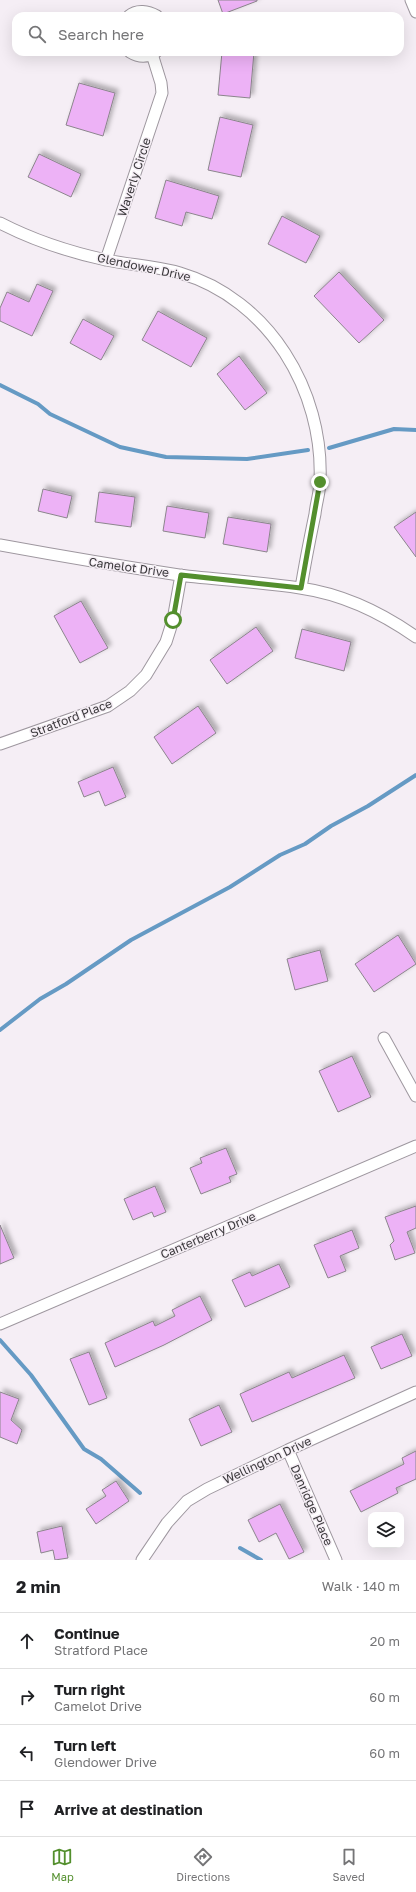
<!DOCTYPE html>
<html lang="en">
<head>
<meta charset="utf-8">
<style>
  :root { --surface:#fff; --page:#f6f6f6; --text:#202124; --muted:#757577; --line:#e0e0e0; --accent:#538f2d }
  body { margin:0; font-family:"Golos Text",sans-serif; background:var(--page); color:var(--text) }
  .controls { position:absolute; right:12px; bottom:12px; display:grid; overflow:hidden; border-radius:8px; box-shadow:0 4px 16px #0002 }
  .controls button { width:36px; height:36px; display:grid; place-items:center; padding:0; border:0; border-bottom:1px solid var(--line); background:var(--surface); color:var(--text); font:20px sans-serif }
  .stop { position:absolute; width:12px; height:12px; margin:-9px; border:3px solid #538f2d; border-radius:50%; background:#fff }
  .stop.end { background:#538f2d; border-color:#fff; box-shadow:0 1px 4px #0008 }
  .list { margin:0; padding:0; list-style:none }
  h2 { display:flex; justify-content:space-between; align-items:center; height:52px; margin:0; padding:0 16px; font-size:17px }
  h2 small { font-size:13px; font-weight:400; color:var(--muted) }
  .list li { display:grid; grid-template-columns:26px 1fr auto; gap:12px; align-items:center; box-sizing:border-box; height:56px; padding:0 16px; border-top:1px solid var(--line) }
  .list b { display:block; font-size:15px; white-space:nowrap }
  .list p { margin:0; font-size:13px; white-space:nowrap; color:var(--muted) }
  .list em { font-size:13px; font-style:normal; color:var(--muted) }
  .icon { flex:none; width:22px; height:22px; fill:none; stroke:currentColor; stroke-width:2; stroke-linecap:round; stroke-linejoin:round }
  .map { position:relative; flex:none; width:416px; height:1560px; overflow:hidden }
  .search { position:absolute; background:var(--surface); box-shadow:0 4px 16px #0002; left:12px; right:12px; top:12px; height:44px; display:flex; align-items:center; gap:10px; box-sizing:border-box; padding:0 14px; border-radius:12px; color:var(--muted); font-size:15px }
  .sheet { height:276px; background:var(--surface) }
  nav { display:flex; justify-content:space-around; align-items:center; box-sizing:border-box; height:56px; border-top:1px solid var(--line); background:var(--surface); font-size:11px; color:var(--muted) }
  nav a { display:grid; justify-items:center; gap:2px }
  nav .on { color:var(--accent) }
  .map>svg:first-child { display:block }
</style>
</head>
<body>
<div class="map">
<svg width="416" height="1560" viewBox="0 0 416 1560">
  <defs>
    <filter id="shadow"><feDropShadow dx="3.5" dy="-3.5" stdDeviation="2" flood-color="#0004"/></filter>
  </defs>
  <rect width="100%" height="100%" fill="#f5eef5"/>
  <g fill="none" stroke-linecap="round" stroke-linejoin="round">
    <path stroke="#659ac4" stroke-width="4" d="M0,385L38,404L50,414L120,447L166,457L247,459L308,450
      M329,448L394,429L416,430
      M0,1030L40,999L66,984L131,940L230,887L280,855L305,844L331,826L368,806L416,775
      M0,1340L31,1375L84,1449L101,1459L140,1493
      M240,1548L261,1560"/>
  </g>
  <path fill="#edb2f6" stroke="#8b858c" filter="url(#shadow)" d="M218,0H257V1L223,14Z
    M222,52H254L250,98L218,95Z
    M79,83L115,93L103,136L66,125Z
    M220,117L253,125L241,177L208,170Z
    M39,154L81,174L71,197L28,177Z
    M166,180L219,196L212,219L186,212L182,226L155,218Z
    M282,216L320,236L306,263L268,244Z
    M339,272L384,320L359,343L314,296Z
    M37,284L53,291L32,336L0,321V308L7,292L29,302Z
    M158,311L207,338L191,367L142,340Z
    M83,319L114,336L101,360L70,343Z
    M239,356L267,393L245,410L217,374Z
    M43,489L72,496L67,518L38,511Z
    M99,492L135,497L131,527L95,522Z
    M167,506L209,513L205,538L163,531Z
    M416,512V557L394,527Z
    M228,517L271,524L267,552L223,544Z
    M81,601L108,648L80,663L54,616Z
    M256,627L273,651L227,684L210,660Z
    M302,629L351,642L344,671L295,658Z
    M198,706L216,733L172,764L154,737Z
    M113,767L126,797L105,806L99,791L84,797L78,782Z
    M398,935L416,964L374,992L355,964Z
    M320,950L328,981L295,990L287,959Z
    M352,1056L371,1097L338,1112L319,1071Z
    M226,1148L237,1174L229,1177L231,1182L201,1194L190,1168L202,1163L200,1158Z
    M155,1186L166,1212L154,1217L152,1212L133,1220L124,1199Z
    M416,1206V1228L407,1232L415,1253L395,1260L390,1245L394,1241L385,1217Z
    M0,1225L14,1258L0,1264Z
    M352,1230L359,1248L340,1256L346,1271L328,1278L314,1245Z
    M279,1264L290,1287L245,1307L232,1280L250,1272L252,1276Z
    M200,1296L212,1320L164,1345L115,1367L105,1343L153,1321L155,1326L175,1316L172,1310Z
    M402,1334L412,1356L381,1369L371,1347Z
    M89,1352L107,1398L89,1405L70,1359Z
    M344,1355L355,1378L252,1422L240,1394L289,1372L292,1378Z
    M0,1392L19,1399L11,1420L22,1430L17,1444L0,1437Z
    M219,1405L232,1432L201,1446L189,1419Z
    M416,1451V1479L396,1488L398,1493L361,1512L350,1491L404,1464L402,1458Z
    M116,1481L129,1501L96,1524L86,1509L106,1496L102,1490Z
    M280,1504L304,1552L289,1559L276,1533L259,1542L248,1520Z
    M62,1526L68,1558L55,1560L53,1550L41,1553L37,1532Z"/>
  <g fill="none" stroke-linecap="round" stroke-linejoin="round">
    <g stroke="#9e979f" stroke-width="13">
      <path id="minor" d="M411,0L416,12
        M129,16C137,9 148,11 157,16
        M130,52C138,57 147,58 156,52
        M0,223C33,240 69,252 106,260C130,265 156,266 180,273C269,299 324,391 320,481C320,492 316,503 315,514C310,538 305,563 301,588
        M106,260L162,93L161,83L152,54
        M0,545C60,556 119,566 179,575C219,580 260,582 300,588C342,594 382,613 416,637
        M0,744L108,706L130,691L146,675L166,642L173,620L181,575
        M384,1038L416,1096
        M0,1324L416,1146
        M288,1450L336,1560
        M142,1560L167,1523L187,1501L207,1489L288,1450L416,1392"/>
    </g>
    <use href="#minor" stroke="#fff" stroke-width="11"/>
  </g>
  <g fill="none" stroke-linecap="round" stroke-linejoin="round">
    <path stroke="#538f2d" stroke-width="5" d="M173,620L181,575L301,588L320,482"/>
  </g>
  <g text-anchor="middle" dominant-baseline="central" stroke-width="3" stroke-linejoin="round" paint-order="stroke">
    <g font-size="12" fill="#3a383b" stroke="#f5eef5">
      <text transform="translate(134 177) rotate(-72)">Waverly Circle</text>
      <text transform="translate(144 267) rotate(12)">Glendower Drive</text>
      <text transform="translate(129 567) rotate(8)">Camelot Drive</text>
      <text transform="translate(71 718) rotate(-21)">Stratford Place</text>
      <text transform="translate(208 1235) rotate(-23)">Canterberry Drive</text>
      <text transform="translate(267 1460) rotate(-25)">Wellington Drive</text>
      <text transform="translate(312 1505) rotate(66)">Danridge Place</text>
    </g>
  </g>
</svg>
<div class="controls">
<button><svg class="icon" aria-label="layers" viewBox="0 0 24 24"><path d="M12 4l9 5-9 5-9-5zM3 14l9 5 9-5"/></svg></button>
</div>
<div class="stop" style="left:173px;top:620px"></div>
<div class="stop end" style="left:320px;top:482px"></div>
<div class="search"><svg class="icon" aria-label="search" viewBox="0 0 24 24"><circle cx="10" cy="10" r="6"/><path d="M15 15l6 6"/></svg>Search here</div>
</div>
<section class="sheet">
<h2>2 min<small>Walk · 140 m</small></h2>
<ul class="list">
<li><svg class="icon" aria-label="ahead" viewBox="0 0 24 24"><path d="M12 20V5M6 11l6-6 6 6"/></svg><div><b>Continue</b><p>Stratford Place</p></div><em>20 m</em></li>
<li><svg class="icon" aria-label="right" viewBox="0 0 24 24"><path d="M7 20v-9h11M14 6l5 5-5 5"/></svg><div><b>Turn right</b><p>Camelot Drive</p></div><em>60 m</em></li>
<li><svg class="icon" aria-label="left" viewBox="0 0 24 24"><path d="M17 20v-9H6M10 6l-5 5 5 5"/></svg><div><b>Turn left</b><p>Glendower Drive</p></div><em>60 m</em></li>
<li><svg class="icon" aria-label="arrive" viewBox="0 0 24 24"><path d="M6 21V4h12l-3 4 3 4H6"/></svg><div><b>Arrive at destination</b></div></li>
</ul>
</section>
<nav>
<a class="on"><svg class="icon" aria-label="map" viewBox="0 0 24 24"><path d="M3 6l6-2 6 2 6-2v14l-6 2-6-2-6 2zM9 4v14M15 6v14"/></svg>Map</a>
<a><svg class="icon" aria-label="directions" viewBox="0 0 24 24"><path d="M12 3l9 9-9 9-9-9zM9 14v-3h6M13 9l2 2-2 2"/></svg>Directions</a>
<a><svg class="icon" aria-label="saved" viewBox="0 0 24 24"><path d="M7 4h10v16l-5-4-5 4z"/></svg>Saved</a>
</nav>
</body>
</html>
